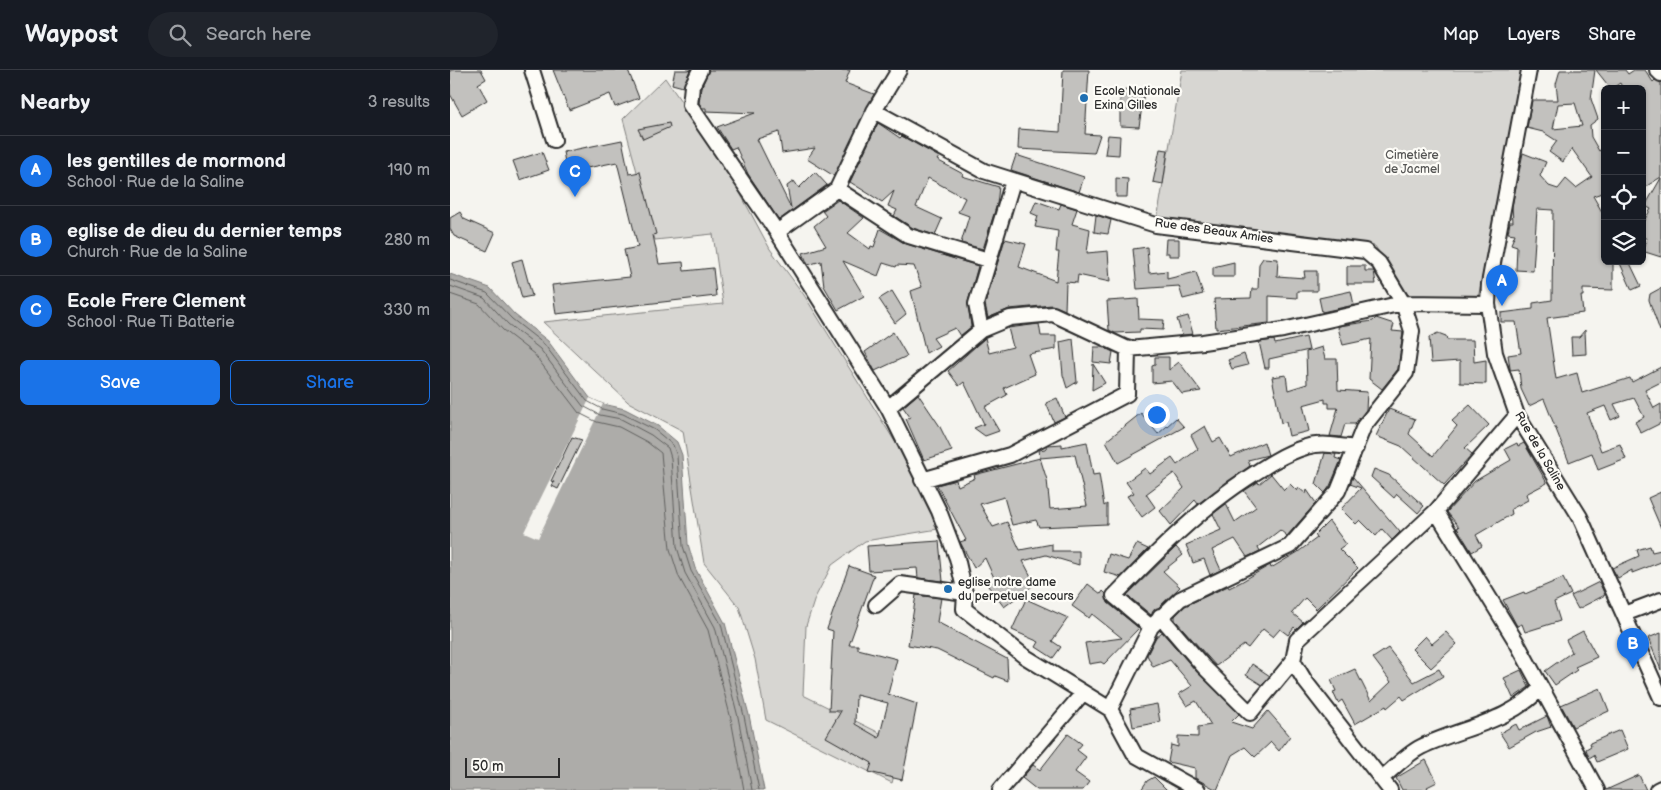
<!DOCTYPE html>
<html lang="en">
<head>
<meta charset="utf-8">
<style>
  :root { --surface:#171b24; --page:#20242c; --text:#f1f3f6; --muted:#9ea1a6; --line:#363941; --accent:#1a73e8 }
  body { margin:0; font-family:"Balsamiq Sans",sans-serif; background:var(--page); color:var(--text) }
  .controls { position:absolute; right:15px; top:15px; display:grid; overflow:hidden; border-radius:8px; box-shadow:0 1px 4px #0004 }
  .controls button { width:45px; height:45px; display:grid; place-items:center; padding:0; border:0; border-bottom:1px solid var(--line); background:var(--surface); color:var(--text); font:25px sans-serif }
  .scale { position:absolute; left:15px; bottom:12px; width:95px; box-sizing:border-box; padding-left:5px; border:2px solid #2b2b2b; border-top:0; font-size:14px; line-height:18px; white-space:nowrap; color:#2b2b2b; -webkit-text-stroke:4px #fdfcf7; paint-order:stroke }
  .you { position:absolute; left:706px; top:344px; width:18px; height:18px; margin:-12px; border:4px solid #fff; border-radius:50%; background:#1a73e8; box-shadow:0 0 0 8px #1a73e833 }
  .badge { display:grid; place-items:center; width:32px; height:32px; border-radius:50%; background:var(--accent); color:#fff; font-size:16px; font-weight:700 }
  .pin { position:absolute; translate:-50% -41px; filter:drop-shadow(0 1px 2px #0008) }
  .pin::after { content:''; position:absolute; top:26px; width:18px; height:15px; background:inherit; clip-path:polygon(0 0,100% 0,50% 100%) }
  .list { margin:0; padding:0; list-style:none }
  h2 { display:flex; justify-content:space-between; align-items:center; height:65px; margin:0; padding:0 20px; font-size:21px }
  h2 small { font-size:16px; font-weight:400; color:var(--muted) }
  .list li { display:grid; grid-template-columns:32px 1fr auto; gap:15px; align-items:center; box-sizing:border-box; height:70px; padding:0 20px; border-top:1px solid var(--line) }
  .list b { display:block; font-size:19px; white-space:nowrap }
  .list p { margin:0; font-size:16px; white-space:nowrap; color:var(--muted) }
  .list em { font-size:16px; font-style:normal; color:var(--muted) }
  .actions { display:flex; gap:10px; padding:15px 20px }
  .actions a { flex:1; padding:11px 0; border:1px solid var(--accent); border-radius:8px; text-align:center; font-size:18px; color:var(--accent) }
  .actions .main { background:var(--accent); color:#fff }
  .icon { flex:none; width:28px; height:28px; fill:none; stroke:currentColor; stroke-width:2; stroke-linecap:round; stroke-linejoin:round }
  .map { position:relative; flex:none; width:1211px; height:720px; overflow:hidden }
  header { display:flex; align-items:center; gap:30px; box-sizing:border-box; height:70px; padding:0 25px; background:var(--surface); border-bottom:1px solid var(--line) }
  header strong { font-size:24px }
  nav { display:flex; gap:28px; margin-inline-start:auto; font-size:18px }
  .search { width:350px; height:45px; background:var(--page); display:flex; align-items:center; gap:12px; box-sizing:border-box; padding:0 18px; border-radius:28px; color:var(--muted); font-size:19px }
  main { display:flex }
  aside { flex:1; background:var(--surface) }
  .map>svg:first-child { display:block }
</style>
</head>
<body>
<header>
<strong>Waypost</strong>
<div class="search"><svg class="icon" aria-label="search" viewBox="0 0 24 24"><circle cx="10" cy="10" r="6"/><path d="M15 15l6 6"/></svg>Search here</div>
<nav><a>Map</a><a>Layers</a><a>Share</a></nav>
</header>
<main>
<aside>
<h2>Nearby<small>3 results</small></h2>
<ul class="list">
<li><span class="badge">A</span><div><b>les gentilles de mormond</b><p>School · Rue de la Saline</p></div><em>190 m</em></li>
<li><span class="badge">B</span><div><b>eglise de dieu du dernier temps</b><p>Church · Rue de la Saline</p></div><em>280 m</em></li>
<li><span class="badge">C</span><div><b>Ecole Frere Clement</b><p>School · Rue Ti Batterie</p></div><em>330 m</em></li>
</ul>
<div class="actions"><a class="main">Save</a><a>Share</a></div>
</aside>
<div class="map">
<svg width="1211" height="720" viewBox="0 0 1211 720">
  <rect width="100%" height="100%" fill="#f5f4ef"/>
  <filter id="ink" filterUnits="userSpaceOnUse"><feTurbulence type="fractalNoise" baseFrequency=".02" numOctaves="2"/><feDisplacementMap in="SourceGraphic" scale="10" xChannelSelector="R" yChannelSelector="G"/><feConvolveMatrix kernelMatrix="1 2 1 2 8 2 1 2 1" color-interpolation-filters="sRGB"/></filter>
  <g filter="url(#ink)">
    <path fill="#d7d6d2" stroke="#81807e" d="M732,0H1073L1028,228L957,226L925,176L707,150Z
      M215,8L275,95L320,179L354,225L460,396L488,459L415,471L382,495L365,528L356,556L353,625L452,674L442,713L316,650L305,589L289,537L254,493L233,361L178,332L93,252L273,234L263,164L205,170L173,49Z"/>
    <path fill="#adaca9" stroke="#797877" d="M0,204L40,218L65,245L98,271L140,328L153,334L175,339L208,356L227,372L232,385L238,474L245,498L275,553L299,645L314,720H0Z"/>
    <path fill="#f5f4ef" d="M140,328L153,334L88,468L74,462Z"/>
    <g fill="none" stroke-linecap="round" stroke-linejoin="round">
      <path stroke="#5f5f5d" stroke-width="1" d="M0,210L37,223L62,249L94,274L137,331L152,339L173,344L205,360L223,375L227,386L233,476L241,501L271,554L294,646L309,720
        M0,216L34,228L58,254L90,279L133,336L150,345L171,349L201,365L218,378L221,388L227,477L235,503L265,557L288,647L302,720
        M0,224L29,234L53,260L84,284L129,343L147,352L169,357L197,372L211,383L220,479L229,507L258,560L281,649L294,720"/>
    </g>
    <path fill="#c2c1be" stroke="#2b2b2b" fill-rule="evenodd" d="M0,0H31L36,9L28,14L37,30L12,45L0,24Z
      M103,0H178L189,28L165,37L160,24L119,40Z
      M225,0H240L233,17L222,14Z
      M259,0H400L395,13L424,24L384,106L357,89L365,78L332,83L329,62L307,69L341,138L337,116L344,111L349,118L365,102L377,115L329,150L298,104L286,77L281,79L267,57L305,43L256,41V38H252L249,33L251,18Z
      M613,0H639L635,64L650,65L644,83L568,79L569,59L610,62Z
      M1110,0H1145L1141,29L1148,49L1140,55L1141,67L1149,81L1155,77V122L1143,126L1155,147V191H1163V220L1133,219V226H1131L1133,243L1097,248L1106,309L1127,303L1132,323L1180,308L1182,312L1211,297V312L1195,320L1204,338L1211,334V353L1191,363L1185,352L1194,347L1184,328L1164,334L1170,346L1161,350L1155,336L1137,343L1151,381L1170,374L1176,389L1148,400L1142,383L1119,392L1094,329L1079,336L1071,319L1069,299L1060,300V298L1058,285L1071,283L1066,252H1051V243L1083,239V233L1102,230L1103,140L1087,139L1083,201L1066,200L1067,176L1061,174L1065,164L1058,163L1060,152H1063L1062,136L1073,83L1096,92L1090,106L1099,116L1108,119L1116,109L1126,118L1142,107L1122,79L1113,92L1099,82L1107,71L1093,62L1077,58L1082,30H1108L1106,14ZM1125,33L1132,56L1103,59L1108,34Z
      M1146,0H1175L1178,4L1184,0H1195L1203,12L1205,10L1211,13V107L1192,119V19H1173L1170,13L1161,19Z
      M675,19L694,22L689,57L670,56V27H674Z
      M219,53L220,57L193,69L188,59Z
      M428,53L450,68L452,66L489,87L487,90L513,104L512,106L549,117L547,134L533,179L511,173L519,146L508,142L515,128L478,108L466,137L492,149L485,165L463,158L444,146L447,140L438,136L444,121L432,132L400,112Z
      M658,65L670,66L669,85L655,84Z
      M172,70L179,104L190,102L206,164L203,165L209,194L233,192L234,201L263,198L266,226L106,244L102,215L180,207L174,180L188,177L167,92L117,102L113,82Z
      M710,79L718,80L713,114L703,112Z
      M92,82L99,100L70,110L63,91Z
      M566,85L634,107L629,122L561,100Z
      M666,108L678,109L677,127H666Z
      M1211,108V187L1192,181L1197,168H1192V154L1201,139L1195,136Z
      M388,130L414,148L398,163L420,179L421,176L424,177L430,159L456,174L528,196L518,232L521,257L510,266L505,258L483,268L489,276L476,283L461,221L472,217L464,196L447,195L446,197L433,193L428,206L393,191L414,226L388,240L374,216L371,191L358,195L353,183L376,176L364,156L376,146L372,141Z
      M586,131L609,139L611,134L627,139L622,154L640,159L637,183L658,181L660,212L628,205L627,213L616,212L615,240L602,235L559,239L538,248L535,234L555,169L576,174L569,197L606,211L609,182H606L608,161L585,157L588,146L581,143Z
      M10,142L14,149L45,163L37,181L4,166L0,159V148Z
      M646,145L661,150L658,164L644,162Z
      M716,169H729V186H719V183H715Z
      M697,177L699,203L717,201V209L746,202L753,224L733,229L729,216L687,219L683,179Z
      M813,188L828,189L827,206L855,208L854,201H867V221H847V228L819,226V253L766,259L764,229L801,228L802,219H808L809,194Z
      M72,189L82,226L72,228L62,192Z
      M1169,191H1179L1191,216L1182,220Z
      M784,192V207H763V197Z
      M897,196H915V201H924L926,214H897Z
      M1211,218V260L1210,261L1199,230L1200,224Z
      M442,221L456,244L445,253L429,229Z
      M901,221L904,235L872,242L869,228Z
      M688,229L689,249L714,250L713,260L690,259V262L665,263L659,260L657,231Z
      M738,246L743,264L732,265L727,249Z
      M926,248L944,254L942,261L953,262L948,299L932,319L919,309L921,269L893,275L888,258L889,256L923,251Z
      M589,254L591,266H606V279L578,284L585,304L554,318L557,325L535,337L549,361L535,366L524,358L534,354L514,312L509,316L498,301L535,268L539,283L563,277L558,258Z
      M1135,260L1136,284L1122,285L1121,267H1129Z
      M443,262L457,286L425,301L415,282Z
      M988,263L996,266L997,270H1023L1024,292L1036,290V314L1010,313V291L981,293L979,267Z
      M856,267L859,280L819,289V298H815L809,272L824,270L825,274Z
      M623,269L627,312L617,318L613,305L610,272Z
      M644,277H653L663,282L661,294L643,292Z
      M872,277L875,289H887L888,320L917,322L916,340L906,354H895L891,367L880,366L888,338H879V333H875V329L853,335L859,361L839,366L836,352L831,353L822,307L836,305L838,320L857,314L856,282Z
      M794,284L798,295L782,299L778,290Z
      M705,287H719V300L729,292L751,321L732,324L722,311L702,313V296L705,295Z
      M643,294L655,313L642,320Z
      M468,324L489,355L502,381L474,390L456,349L460,347L453,337Z
      M607,328L615,347L604,352L596,333Z
      M1020,335L1039,355L1015,378L1022,384L994,415L951,376L926,366L939,339L965,349L959,364L983,386L1007,356L1002,351Z
      M691,343L708,364L726,348L734,357L668,393L656,371Z
      M755,356L763,372L770,368L781,387L814,372L818,385L798,390L800,396L748,434L745,430L721,455L710,441L734,418L724,403L696,424L705,437L692,447L677,426L684,423L676,412L695,398L700,404L722,388L727,395L748,379L741,365Z
      M122,367L132,370L108,419L102,416L104,412L101,411Z
      M637,372L643,405L649,404L654,436L657,434V454L589,457L586,450L562,455L554,427L530,434L543,457L557,452L570,480L602,474V481H629V495L596,485L573,491L585,514L554,537L538,516L545,510L535,488L524,498L510,472L516,470L487,415L506,410L508,416L525,408L524,405L590,388L589,380L595,379L598,375L612,374V377ZM625,385L637,436L600,439L597,410L590,388Z
      M1067,373L1068,376L1074,373L1097,413L1076,424L1078,430L1061,439L1062,444L1026,465L1032,476L1022,482L1007,458L1009,457L997,442L1025,411L1061,390L1055,379Z
      M875,383L886,384L885,388L891,390L880,416L875,423L866,414Z
      M924,399L939,405L974,436L968,443L947,424L944,428L921,407Z
      M821,404L834,420L840,414L847,421L849,418L856,424L857,420L866,433L837,466L830,460L808,477L810,481L797,487L785,469L762,480L771,500L760,505L754,489L743,493L736,475L771,460L763,444L776,434L785,452L806,437L794,421L808,412L809,414Z
      M903,407L950,462L942,470L932,459L926,466L910,450L906,454L891,439L911,418L900,414Z
      M1211,422V458L1198,428Z
      M879,451L896,474L889,479L908,498L866,539L855,528L842,543L853,552L846,559L844,557L838,565L830,559L823,567L813,559L798,578L794,575L766,596L725,550V546L735,536L778,516L779,518L791,512L820,495L821,498L848,482L867,468L865,465Z
      M489,471L493,511L468,508L467,498L419,501L417,476Z
      M687,474L698,479L671,507L654,502L659,484L678,490Z
      M1200,476L1202,482L1211,480V492L1182,503V500L1168,508L1162,498L1189,486L1187,480Z
      M726,477L733,485L713,501L730,517L701,545L677,525Z
      M399,496L424,505L399,575H408V579L447,589L438,624L467,634L452,710L419,702L422,693L376,667L391,641H379L383,561L377,559ZM406,625L438,633L429,668L405,654Z
      M1113,508L1121,524L1104,532L1110,551L1075,562L1072,554L1067,556L1053,530L1074,522L1075,524Z
      M1149,512L1155,525L1128,539L1121,526Z
      M638,514L651,524L653,521L656,524L658,533L689,558L654,594L651,592L639,594L635,573L672,568L642,544L639,548L622,536Z
      M466,525L491,528L487,552L557,589L558,611L545,606L544,608L487,580L458,575Z
      M576,529L618,548L602,571L611,577L603,588L586,577L589,572L562,560Z
      M1133,561L1147,587L1125,597L1127,600L1105,615L1095,601L1122,582L1116,570Z
      M712,562L748,603L789,644L781,652L802,659L818,641L840,666L829,681L821,672L805,687L795,677L782,685L767,720L745,708V698L718,692L721,675L728,677V666L748,667V657L761,655L746,631L737,636L729,624L742,616L720,590L703,597L697,585L706,567Z
      M996,562L1007,574L981,598L962,579L975,566L982,574Z
      M1211,563V600L1198,568Z
      M938,578L964,612L989,599L993,606L954,630L951,626L937,638L936,636L905,654L892,630L888,633L883,622L886,621L881,610L905,599L921,631L941,612L923,588Z
      M802,594L820,606L812,615L796,605Z
      M1071,600L1079,617L1063,628L1054,608Z
      M1150,618L1159,641L1123,657L1111,635Z
      M707,634L710,652L683,657L680,639Z
      M1097,646L1101,657L1086,662L1059,677L1050,663L1066,654L1069,660Z
      M1170,660L1178,679L1147,692L1144,685L1139,688L1136,679L1141,676L1140,673Z
      M618,664L632,674L627,680L636,687L625,702L639,712L633,720H587L572,708L583,695L590,700Z
      M976,690L987,712L977,717L979,720H952L946,708Z
      M1189,705L1196,720H1156Z
      M704,707L717,720H691L697,711Z"/>
    <g fill="none" stroke-linecap="round" stroke-linejoin="round">
      <g stroke="#2b2b2b" stroke-width="18">
        <path id="minor" d="M82,0L104,70
          M250,0L242,16L240,35L327,162L438,338L489,441L507,488L515,523L514,539L574,586L660,639
          M1079,0L1039,214L1038,234L1045,283L1067,345L1130,447L1211,628
          M1207,0L1211,4
          M424,41L534,101L706,155L915,181L929,193L953,233L1038,234
          M387,119L459,166L538,190
          M327,162L387,119L424,41L449,0
          M531,260L526,234L563,111
          M438,338L531,260L560,248L603,244L678,279L753,272L833,260L953,233L962,261L956,303L914,356L888,421L840,476L730,529L701,557L660,639L685,685L748,720
          M472,410L560,385L677,324L678,279
          M986,441L1067,573L1147,720
          M426,535L450,514L515,523
          M1174,544L1211,530
          M710,546L754,597L800,643L843,591
          M701,557L664,526C706,483 746,442 796,409C814,397 835,383 856,377C872,372 890,376 906,378
          M932,708C944,698 957,684 971,677C1012,657 1058,653 1091,618
          M550,720L633,623
          M940,720L855,611L843,591L847,570L986,441L1067,345
          M1207,720L1211,718"/>
      </g>
      <use href="#minor" stroke="#fdfcf7" stroke-width="14"/>
    </g>
  </g>
  <g fill="#1f6fb2" stroke="#fdfcf7" stroke-width="2">
    <circle cx="634" cy="28" r="5"/>
    <circle cx="498" cy="519" r="5"/>
  </g>
  <g text-anchor="middle" dominant-baseline="central" stroke-width="4.5" stroke-linejoin="round" paint-order="stroke">
    <g font-size="12" fill="#2b2b2b" stroke="#fdfcf7" text-anchor="start">
      <text x="644" y="21">Ecole Nationale<tspan x="644" dy="14">Exina Gilles</tspan></text>
      <text x="508" y="512">eglise notre dame<tspan x="508" dy="14">du perpetuel secours</tspan></text>
    </g>
    <g font-size="12" fill="#565655" stroke="#fdfcf7">
      <text x="962" y="85">Cimetière<tspan x="962" dy="14">de Jacmel</tspan></text>
    </g>
    <g font-size="12" fill="#2b2b2b" stroke="#fdfcf7">
      <text transform="translate(764 161) rotate(8)">Rue des Beaux Amies</text>
      <text transform="translate(1090 381) rotate(60)">Rue de la Saline</text>
    </g>
  </g>
</svg>
<div class="controls">
<button>+</button>
<button>−</button>
<button><svg class="icon" aria-label="locate" viewBox="0 0 24 24"><circle cx="12" cy="12" r="6"/><path d="M12 2v4M12 18v4M2 12h4M18 12h4"/></svg></button>
<button><svg class="icon" aria-label="layers" viewBox="0 0 24 24"><path d="M12 4l9 5-9 5-9-5zM3 14l9 5 9-5"/></svg></button>
</div>
<div class="scale">50 m</div>
<div class="you"></div>
<div class="pin badge" style="left:1052px;top:236px">A</div>
<div class="pin badge" style="left:1183px;top:599px">B</div>
<div class="pin badge" style="left:125px;top:127px">C</div>
</div>
</main>
</body>
</html>
